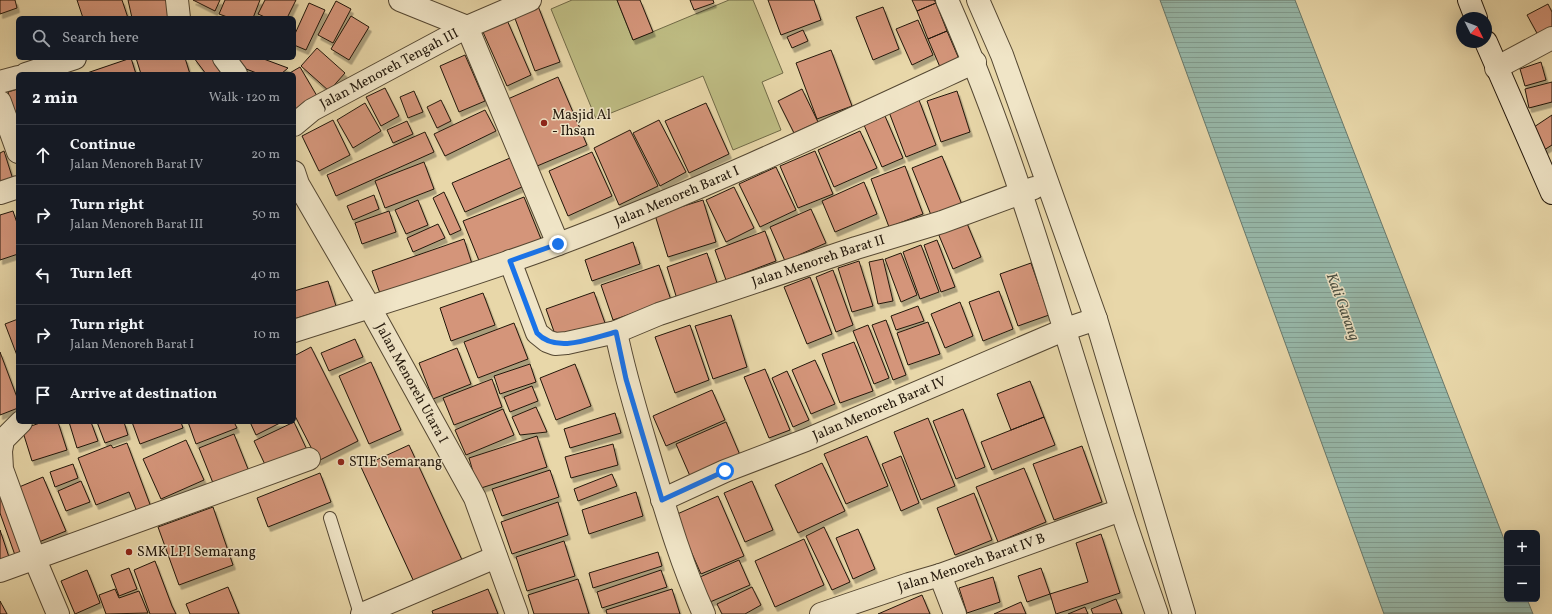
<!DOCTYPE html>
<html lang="en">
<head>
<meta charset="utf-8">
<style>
  :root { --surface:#171b24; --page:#242831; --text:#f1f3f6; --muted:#9ea1a6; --line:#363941 }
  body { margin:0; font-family:Vollkorn,serif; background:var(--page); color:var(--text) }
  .controls { position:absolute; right:12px; bottom:12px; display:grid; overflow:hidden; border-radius:6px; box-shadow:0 4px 16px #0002 }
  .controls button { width:36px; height:36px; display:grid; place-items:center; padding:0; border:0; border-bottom:1px solid var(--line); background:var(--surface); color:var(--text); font:20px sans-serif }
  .compass { position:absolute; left:1456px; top:12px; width:36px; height:36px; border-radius:50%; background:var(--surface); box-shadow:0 4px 16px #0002; rotate:132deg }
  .stop { position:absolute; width:12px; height:12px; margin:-9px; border:3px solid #1a73e8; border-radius:50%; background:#fff }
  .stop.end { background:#1a73e8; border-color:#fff; box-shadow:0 1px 4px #0008 }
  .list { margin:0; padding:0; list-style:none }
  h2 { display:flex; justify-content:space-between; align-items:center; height:52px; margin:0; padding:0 16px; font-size:17px }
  h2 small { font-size:13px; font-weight:400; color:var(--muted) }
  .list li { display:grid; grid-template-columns:26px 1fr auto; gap:12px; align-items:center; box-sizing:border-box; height:60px; padding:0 16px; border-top:1px solid var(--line) }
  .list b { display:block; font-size:15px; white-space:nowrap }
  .list p { margin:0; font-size:13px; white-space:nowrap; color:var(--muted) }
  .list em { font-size:13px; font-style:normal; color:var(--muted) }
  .icon { flex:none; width:22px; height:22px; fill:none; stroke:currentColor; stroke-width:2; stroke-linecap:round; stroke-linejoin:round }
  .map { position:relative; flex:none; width:1552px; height:614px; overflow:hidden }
  .search { position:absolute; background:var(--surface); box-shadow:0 4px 16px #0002; left:16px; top:16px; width:280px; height:44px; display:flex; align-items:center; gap:10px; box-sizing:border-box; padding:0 14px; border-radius:6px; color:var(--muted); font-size:15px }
  .panel { position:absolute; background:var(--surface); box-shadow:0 4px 16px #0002; left:16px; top:72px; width:280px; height:352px; border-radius:6px }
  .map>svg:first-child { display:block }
</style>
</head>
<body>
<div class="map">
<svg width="1552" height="614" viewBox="0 0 1552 614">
  <defs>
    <pattern id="water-rules" width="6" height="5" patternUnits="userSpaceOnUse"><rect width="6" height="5" fill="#97b9ab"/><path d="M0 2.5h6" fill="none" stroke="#829e92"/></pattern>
    <filter id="shadow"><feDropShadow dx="2.5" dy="4.5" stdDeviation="0" flood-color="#0004"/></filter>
  </defs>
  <rect width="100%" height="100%" fill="#e8d7a9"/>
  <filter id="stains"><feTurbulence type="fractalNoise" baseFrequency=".005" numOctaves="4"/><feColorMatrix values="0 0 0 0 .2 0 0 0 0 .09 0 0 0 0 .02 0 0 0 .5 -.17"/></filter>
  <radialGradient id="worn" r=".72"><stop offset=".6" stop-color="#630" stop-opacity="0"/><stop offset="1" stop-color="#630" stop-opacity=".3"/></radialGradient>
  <path fill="#bebc83" stroke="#706a47" d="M572,0H617L633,40L729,0H753L783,73L762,82L781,130L733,150L703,76L596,119L551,9Z"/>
  <path fill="url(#water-rules)" stroke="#68786b" d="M1160,0H1295L1507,547V599H1527L1533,614H1384Z"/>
  <path fill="#d4957a" stroke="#22170b" filter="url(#shadow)" d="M0,0H15L17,8L0,14Z
    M77,0H122L128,18H83Z
    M128,0H166L171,18H132Z
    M193,0H220L215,11Z
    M225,0H260L253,18H230L219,14Z
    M265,0H296L287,18H267L258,14Z
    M617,0H640L653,32L633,40Z
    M690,0H713L714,3L694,10Z
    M768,0H814L821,20L781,35Z
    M912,0H934L936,3L917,11Z
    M336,1L351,9L333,43L318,35Z
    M309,3L325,10L306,50L294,45V36Z
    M936,3L947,31L928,39L917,11Z
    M1548,4L1552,12V28L1538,35L1527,15Z
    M538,6L560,62L535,71L514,16Z
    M883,7L899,49L873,60L856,17Z
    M351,16L369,27L349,60L331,49Z
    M507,20L531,75L507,86L483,32Z
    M918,20L933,55L912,65L896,29Z
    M803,30L808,41L792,48L787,37Z
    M947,31L959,59L940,67L928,39Z
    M317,48L345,73L329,91L301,66Z
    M831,50L852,106L817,119L796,63Z
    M465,55L485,101L459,112L440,66Z
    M131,58L136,74H84Z
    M136,58H185L190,74H141Z
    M194,58H219L230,74H206Z
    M239,58H261L288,68L281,74H259L236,65Z
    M1541,62L1546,80L1525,86L1520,69Z
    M300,67L317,96L294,110V74H288Z
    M558,77L587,145L530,169L501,102Z
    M1552,82V102L1529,108L1525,89Z
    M385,88L399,116L381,126L366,97Z
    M18,89V132L8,92Z
    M802,89L818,122L794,133L778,101Z
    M414,91L423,112L408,118L400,97Z
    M957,91L970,132L941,142L927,101Z
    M441,100L451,121L437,128L427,107Z
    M919,100L936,145L906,157L889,112Z
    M365,103L381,131L353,148L337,120Z
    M706,103L729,154L689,173L665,121Z
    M485,110L496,131L445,156L434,134Z
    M1552,115V145L1544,150L1531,129Z
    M885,116L903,158L882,167L864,125Z
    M333,120L350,155L319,171L302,136Z
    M659,120L686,172L660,186L633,133Z
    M407,121L413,134L393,143L387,130Z
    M630,130L658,186L619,205L594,148Z
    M860,131L877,168L834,187L818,150Z
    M425,132L434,152L336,196L327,175Z
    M4,151L15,186L0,190V153Z
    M815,151L833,194L798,208L780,166Z
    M592,152L612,196L568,216L549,171Z
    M942,156L963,207L933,220L912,168Z
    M510,158L522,187L465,212L452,183Z
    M424,162L434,189L385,208L375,181Z
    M905,166L923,214L889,227L871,179Z
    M776,167L796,210L760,227L739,184Z
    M864,182L877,214L835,232L822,201Z
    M734,187L754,228L726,242L706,200Z
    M444,192L461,230L450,235L433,198Z
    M374,195L379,209L353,220L347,206Z
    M524,197L541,239L480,263L463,221Z
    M418,200L428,225L406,234L395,210Z
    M703,200L716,242L668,257L655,215Z
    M811,209L826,243L785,261L770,227Z
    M13,211L18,226V254L0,260V215Z
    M389,211L396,232L362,244L355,223Z
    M966,221L981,257L953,269L938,233Z
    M438,224L445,238L413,252L407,238Z
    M765,231L776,261L726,280L715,250Z
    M464,239L473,267L382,299L372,271Z
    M937,240L955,287L941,292L924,245Z
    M633,242L640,264L592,281L585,260Z
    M921,245L939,292L920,299L903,252Z
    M707,253L718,286L677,299L667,267Z
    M901,253L917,295L901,302L885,259Z
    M883,259L893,301L878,304L869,262Z
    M859,261L873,306L852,312L838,268Z
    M1031,263L1049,315L1018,326L1000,274Z
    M659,265L671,300L613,320L601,285Z
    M833,270L853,325L836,332L816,277Z
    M810,277L832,334L807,344L784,287Z
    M328,281L336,306L294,319V291Z
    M999,291L1013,329L983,341L969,302Z
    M594,292L605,323L557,340L546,309Z
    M483,293L495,325L451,341L440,308Z
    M960,302L973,336L945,348L931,314Z
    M918,306L924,321L896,330L891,316Z
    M731,315L747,367L713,379L695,326Z
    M18,319V358L5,324Z
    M886,320L906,375L893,380L872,325Z
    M928,322L940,354L908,365L897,333Z
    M514,323L528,359L478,378L464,342Z
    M690,325L709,380L675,393L655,337Z
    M868,325L889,378L874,384L853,331Z
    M355,339L363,357L329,371L321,353Z
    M854,342L873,391L840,403L822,354Z
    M311,347L358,441L318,461L294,414V356Z
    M457,348L471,384L433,399L419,363Z
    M0,352L18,400V408L0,415Z
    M815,360L835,404L811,414L792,370Z
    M371,362L401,430L369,444L339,376Z
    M530,364L536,382L500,394L494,376Z
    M575,364L591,406L556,420L540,378Z
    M765,369L790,430L769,438L744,377Z
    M787,371L809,420L793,427L772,378Z
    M492,379L502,407L454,425L443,398Z
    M1030,381L1044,417L1011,430L997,394Z
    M532,386L538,401L510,412L504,397Z
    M712,390L725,420L666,446L653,416Z
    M536,407L547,432L520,435L512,417Z
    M503,409L514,435L466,455L455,430Z
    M963,409L985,467L956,479L933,421Z
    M615,413L621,433L570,448L564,429Z
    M1044,417L1055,445L992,470L981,442Z
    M928,418L955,486L921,500L894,432Z
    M43,422H58L67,450L32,461L22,429Z
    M69,422H91L98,441L77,448Z
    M97,422H124L128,435L105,443Z
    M132,422H181L183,428L140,444Z
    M188,422H234L237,428L196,444Z
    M250,422H282L256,435Z
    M294,422L308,452L268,471L254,441Z
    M726,422L740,455L690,476L676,444Z
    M234,434L250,474L215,488L199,448Z
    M537,436L547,467L478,489L469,458Z
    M867,436L888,486L846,504L824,454Z
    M186,440L204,480L161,499L143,459Z
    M127,443L151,507L137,512L129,492L96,505L78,458L111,445L113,448Z
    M613,444L618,465L571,478L565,457Z
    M409,445L463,562L415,584L361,467Z
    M1082,446L1102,502L1054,520L1033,464Z
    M901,456L919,503L901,511L882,464Z
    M822,463L845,511L798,533L775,485Z
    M73,464L78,478L55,487L50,472Z
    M1024,468L1046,522L998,542L976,487Z
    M550,470L559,497L502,516L492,489Z
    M320,473L331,502L268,527L257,498Z
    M612,474L617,486L578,501L574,489Z
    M43,477L66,531L34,544L12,490Z
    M0,481L26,554L16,558L0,513Z
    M81,481L90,502L66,511L58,491Z
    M752,481L773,530L745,542L724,493Z
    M636,492L643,516L589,534L582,510Z
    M974,493L992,540L955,555L937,508Z
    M718,496L744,556L701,574L675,515Z
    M558,502L568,535L512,554L501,522Z
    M213,507L233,565L179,585L158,527Z
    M824,527L850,582L832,590L806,536Z
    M858,529L875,569L853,579L836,538Z
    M0,530L11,563L0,567Z
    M1101,534L1120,593L1056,614L1050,594L1088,582L1076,543Z
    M804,539L824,585L775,607L755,561Z
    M564,541L575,576L527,591L516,557Z
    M658,552L662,566L593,588L589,573Z
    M739,560L750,585L703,605L693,580Z
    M155,561L172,606L176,614H150L134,570Z
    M129,568L137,589L119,596L111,575Z
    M1041,568L1050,594L1027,602L1018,576Z
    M87,570L100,603L75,614L61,581Z
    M661,570L667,587L602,608L597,592Z
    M993,577L1000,602L967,613L959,588Z
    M578,579L589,614H534L528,595Z
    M228,587L239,614H190L186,604Z
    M752,587L761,605L745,614H722L717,604Z
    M115,589L119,598L139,591L148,613L106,614L99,595Z
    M488,589L498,614H433L432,611Z
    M672,589L680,614H607L606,610Z
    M922,595L930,614H878Z
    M1116,599L1122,614H1093L1091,609Z
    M0,601L7,614H0Z
    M1021,602L1026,614H994Z
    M1085,607L1088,614H1068Z"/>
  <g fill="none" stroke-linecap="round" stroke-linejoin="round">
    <g stroke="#544732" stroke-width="14">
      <path id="lane" d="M330,518L360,614"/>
    </g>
    <g stroke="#544732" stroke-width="24">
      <g id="street">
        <path d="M177,0L179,18"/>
        <path d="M400,0L467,27"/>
        <path d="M947,0C1020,164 1065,339 1121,509C1132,544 1145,579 1157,614"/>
        <path d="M978,0L1002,55L1096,319L1184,614"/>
        <path d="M467,27L558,244"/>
        <path d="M224,58L236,74"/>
        <path d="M1496,68L1552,38"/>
        <path d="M26,74L75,58"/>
        <path d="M0,82L18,77"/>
        <path d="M0,102L18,152"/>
        <path id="s1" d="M294,125L312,110L467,27L530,0"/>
        <path id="s2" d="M294,172L298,184L369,306L475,498L517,614"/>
        <path d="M0,193L18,187"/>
        <path id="s3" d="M510,261L537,333L547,341L555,344L567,343L616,332L659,314L856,248L942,222L1034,188"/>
        <path id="s4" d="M294,331C381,303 470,277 556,245C699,191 837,126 975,62"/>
        <path d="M616,332C625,377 639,421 652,465C667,515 682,566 704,614"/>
        <path d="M21,422L3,440L1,451L2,469L34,557L58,614"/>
        <path id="s5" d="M662,500L725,471L806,440L1066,329L1096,319"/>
        <path d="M0,571L309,459"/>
        <path d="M940,575L955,614"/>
        <path d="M362,614L496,557"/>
        <path id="s6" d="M821,614L909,584L940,575L1121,510"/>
      </g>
    </g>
    <g stroke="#22170b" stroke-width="24">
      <path id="secondary" d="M1469,0L1476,18
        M1486,42L1552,193"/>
    </g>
    <use href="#lane" stroke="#f0e5c7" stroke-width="12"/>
    <use href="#street" stroke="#f0e5c7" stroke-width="22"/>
    <use href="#secondary" stroke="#f0e5c7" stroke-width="22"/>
  </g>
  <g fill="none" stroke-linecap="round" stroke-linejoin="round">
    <path stroke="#1a73e8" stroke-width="5" d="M558,244L510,261L537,333C556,354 592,338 616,332L626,379L662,500L725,471"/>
  </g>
  <g fill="#8f2418" stroke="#f0e5c7" stroke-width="1.5">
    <circle cx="544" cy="123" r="4"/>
    <circle cx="341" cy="462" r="4"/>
    <circle cx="129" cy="552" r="4"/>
  </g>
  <g text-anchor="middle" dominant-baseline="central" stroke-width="3" stroke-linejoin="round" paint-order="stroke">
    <g font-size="14" fill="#22170b" stroke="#f0e5c7">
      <text stroke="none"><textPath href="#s1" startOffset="111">Jalan Menoreh Tengah III</textPath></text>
      <text stroke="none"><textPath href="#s4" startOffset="406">Jalan Menoreh Barat I</textPath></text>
      <text stroke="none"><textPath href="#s3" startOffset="375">Jalan Menoreh Barat II</textPath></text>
      <text stroke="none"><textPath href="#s2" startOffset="242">Jalan Menoreh Utara I</textPath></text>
      <text stroke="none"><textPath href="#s5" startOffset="236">Jalan Menoreh Barat IV</textPath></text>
      <text stroke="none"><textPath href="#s6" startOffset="159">Jalan Menoreh Barat IV B</textPath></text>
    </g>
    <g font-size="14" fill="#22170b" stroke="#f0e5c7" text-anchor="start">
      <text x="552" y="115">Masjid Al<tspan x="552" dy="16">- Ihsan</tspan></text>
      <text x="349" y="462">STIE Semarang</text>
      <text x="137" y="552">SMK LPI Semarang</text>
    </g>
    <g font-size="15" font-style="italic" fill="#4b5043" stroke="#f0e5c7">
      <text transform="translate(1342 307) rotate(70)">Kali Garang</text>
    </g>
  </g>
  <rect width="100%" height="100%" filter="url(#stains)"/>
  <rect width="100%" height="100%" fill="url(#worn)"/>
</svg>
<div class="controls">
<button>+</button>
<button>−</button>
</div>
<svg class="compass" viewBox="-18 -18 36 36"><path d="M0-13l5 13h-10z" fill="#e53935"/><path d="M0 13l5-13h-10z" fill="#9ea1a6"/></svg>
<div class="stop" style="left:725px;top:471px"></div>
<div class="stop end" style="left:558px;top:244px"></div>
<div class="search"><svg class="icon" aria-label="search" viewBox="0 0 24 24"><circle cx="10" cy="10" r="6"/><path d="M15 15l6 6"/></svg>Search here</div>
<section class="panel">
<h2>2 min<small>Walk · 120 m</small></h2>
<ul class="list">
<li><svg class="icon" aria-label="ahead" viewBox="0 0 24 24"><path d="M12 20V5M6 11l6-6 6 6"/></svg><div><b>Continue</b><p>Jalan Menoreh Barat IV</p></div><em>20 m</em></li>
<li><svg class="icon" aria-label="right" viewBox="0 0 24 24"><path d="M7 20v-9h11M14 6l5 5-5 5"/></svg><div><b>Turn right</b><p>Jalan Menoreh Barat III</p></div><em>50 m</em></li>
<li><svg class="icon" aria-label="left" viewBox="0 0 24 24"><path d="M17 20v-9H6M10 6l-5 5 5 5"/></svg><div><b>Turn left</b></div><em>40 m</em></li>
<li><svg class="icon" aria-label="right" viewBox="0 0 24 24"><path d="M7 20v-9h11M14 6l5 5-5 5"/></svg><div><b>Turn right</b><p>Jalan Menoreh Barat I</p></div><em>10 m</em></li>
<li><svg class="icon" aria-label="arrive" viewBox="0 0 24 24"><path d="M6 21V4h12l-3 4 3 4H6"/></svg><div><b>Arrive at destination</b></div></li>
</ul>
</section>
</div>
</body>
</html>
